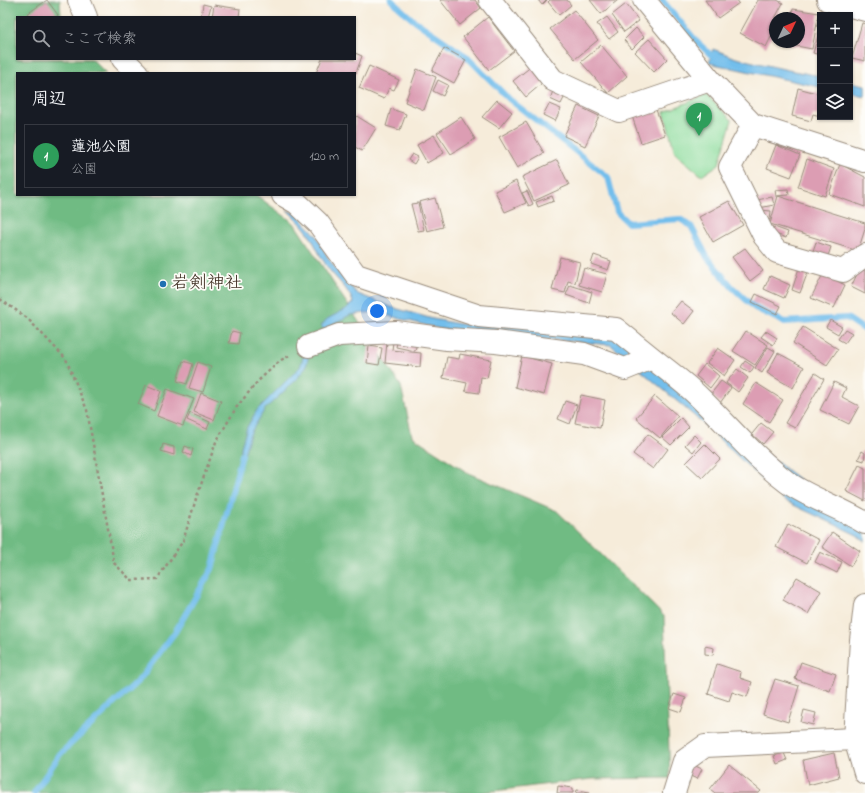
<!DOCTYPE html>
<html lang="ja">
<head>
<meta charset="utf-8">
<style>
  :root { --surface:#171b24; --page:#242831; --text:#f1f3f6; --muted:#9ea1a6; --line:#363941; --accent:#1f6fb2 }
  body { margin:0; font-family:"Indie Flower","Klee One",sans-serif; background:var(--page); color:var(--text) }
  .controls { position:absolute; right:12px; top:12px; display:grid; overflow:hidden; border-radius:0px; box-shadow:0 1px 3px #0004 }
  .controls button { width:36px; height:36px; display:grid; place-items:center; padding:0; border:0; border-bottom:1px solid var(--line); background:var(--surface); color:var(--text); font:20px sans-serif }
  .compass { position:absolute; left:769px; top:12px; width:36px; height:36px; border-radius:50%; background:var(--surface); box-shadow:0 1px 3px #0004; rotate:46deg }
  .you { position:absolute; left:377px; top:311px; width:14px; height:14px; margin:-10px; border:3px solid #fff; border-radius:50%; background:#1a73e8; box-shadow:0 0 0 6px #1a73e833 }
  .badge { display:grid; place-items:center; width:26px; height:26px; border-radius:50%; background:var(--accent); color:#fff; font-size:13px; font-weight:700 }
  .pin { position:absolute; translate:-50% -33px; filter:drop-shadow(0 1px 2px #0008) }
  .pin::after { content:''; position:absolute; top:21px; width:14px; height:12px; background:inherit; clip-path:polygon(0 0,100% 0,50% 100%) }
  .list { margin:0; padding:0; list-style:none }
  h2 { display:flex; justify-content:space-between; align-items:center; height:52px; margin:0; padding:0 16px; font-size:17px }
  h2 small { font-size:13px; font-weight:400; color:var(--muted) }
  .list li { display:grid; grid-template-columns:26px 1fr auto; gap:12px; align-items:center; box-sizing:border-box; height:64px; margin:0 8px 8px; padding:0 8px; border:1px solid var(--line); border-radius:0px }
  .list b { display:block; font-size:15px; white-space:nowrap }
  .list p { margin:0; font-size:13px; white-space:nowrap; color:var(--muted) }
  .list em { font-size:13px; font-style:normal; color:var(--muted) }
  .icon { flex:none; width:22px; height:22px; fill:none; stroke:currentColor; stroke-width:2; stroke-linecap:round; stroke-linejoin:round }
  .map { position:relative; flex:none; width:865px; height:793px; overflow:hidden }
  .search { position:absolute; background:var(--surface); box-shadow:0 1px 3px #0004; left:16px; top:16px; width:340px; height:44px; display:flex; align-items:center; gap:10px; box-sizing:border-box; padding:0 14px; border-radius:0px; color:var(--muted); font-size:15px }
  .panel { position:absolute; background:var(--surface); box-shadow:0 1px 3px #0004; left:16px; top:72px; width:340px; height:124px; border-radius:0px }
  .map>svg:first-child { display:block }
</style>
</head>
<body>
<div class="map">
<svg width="865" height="793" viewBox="0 0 865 793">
  <rect width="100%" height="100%" fill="#fdfcf7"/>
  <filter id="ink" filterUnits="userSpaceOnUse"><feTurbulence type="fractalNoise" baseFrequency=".025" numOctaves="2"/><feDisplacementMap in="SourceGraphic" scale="8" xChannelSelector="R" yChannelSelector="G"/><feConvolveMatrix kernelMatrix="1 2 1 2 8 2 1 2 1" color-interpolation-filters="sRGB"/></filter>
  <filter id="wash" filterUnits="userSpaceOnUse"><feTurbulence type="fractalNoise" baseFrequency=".012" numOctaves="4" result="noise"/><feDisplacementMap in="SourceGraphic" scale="16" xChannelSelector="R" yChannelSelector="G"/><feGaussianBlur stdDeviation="0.9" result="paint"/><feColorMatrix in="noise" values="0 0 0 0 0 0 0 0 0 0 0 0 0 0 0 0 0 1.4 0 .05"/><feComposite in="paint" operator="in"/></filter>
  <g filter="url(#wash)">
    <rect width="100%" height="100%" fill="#f6ecda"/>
    <path fill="#8adb9b" stroke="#62825c" d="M706,95L732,120L719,164L702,176L675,153L664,112Z"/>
    <path fill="#6fbb83" stroke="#557250" d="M0,0H60L61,17H17V59H92L106,73H17V195H256L294,223L401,386L412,436L468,473L557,511L664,616L670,778L591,779L477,793H0Z"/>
    <path fill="#72beec" stroke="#567485" d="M713,49L736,58L788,70L820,76V87L709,63Z
      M850,82L865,85V96L850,93Z
      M287,210L297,214L316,235L328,258L341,276L358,294L391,307L433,319L460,324L526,326L614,334L865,531V542L857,535L785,501L699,420L611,345L570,341L508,337L440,329L374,312L350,315L333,324L325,331L321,326L327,319L346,309L353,302C348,288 336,279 328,268C319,256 315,242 306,230C301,223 293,216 287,210Z
      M309,355L306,367L296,380L265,409L250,434L240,468L241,447L247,427L257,410L300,367L303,357Z"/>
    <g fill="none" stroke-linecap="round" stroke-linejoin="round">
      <path stroke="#72beec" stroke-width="6" d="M391,0L412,19L466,56L509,99L608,177L617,212L628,223L680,219L691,226L707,257L732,287L755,308L784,322L847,318L865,330
        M662,0L697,42L711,55L718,56
        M34,793L60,754L140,679L175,632L212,569L242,455"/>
    </g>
    <g id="blocks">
      <path fill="#dc9db3" d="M47,0L58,15L56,17H29L27,14Z
        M440,0H475L481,8L460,25Z
        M538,0H547L542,5Z
        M550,0H567L571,5L559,15L548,2Z
        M590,0H618L601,14Z
        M705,0H737L739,3L718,18Z
        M758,0H777L783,3L769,30L773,33L766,47L740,33Z
        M203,4L211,6L208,17H201Z
        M626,4L639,21L624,32L612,15Z
        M214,5L240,9L239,17H212Z
        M793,9L819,13L812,49L786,44V42H799V18H791Z
        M574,10L598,40L575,59L550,29Z
        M488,17L514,51L489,70L463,37Z
        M607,17L618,32L609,39L597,24Z
        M862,23L865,24V61L852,58Z
        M636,28L644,37L632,49L624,40Z
        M820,29V55L813,53Z
        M649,39L667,59L654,72L635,52Z
        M601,45L627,76L608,93L581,62Z
        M444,48L466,60L454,83L432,71Z
        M355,53L362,56L356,73H316L322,59H355Z
        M533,65L546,80L526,97L513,81Z
        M369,66L399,80L394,90L389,88L384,99L359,88Z
        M417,69L436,77L424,110L405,102Z
        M438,80L448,85L443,96L433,91Z
        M798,88L820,94V116L813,114L811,121L792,116Z
        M553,91L565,96L561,104L550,99Z
        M497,100L512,112L499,128L482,117Z
        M549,104L561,109L555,121L543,115Z
        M654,104L665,135L641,143L631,113Z
        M578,106L599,116L585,146L564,136Z
        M391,109L406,114L400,130L386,126Z
        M355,115L376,128L362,151L355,147Z
        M461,117L475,139L451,154L437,133Z
        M526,122L544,153L517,168L499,137Z
        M434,135L444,153L427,163L417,145Z
        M776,145L800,155L791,177L767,168Z
        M412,154L418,157L414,164L408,160Z
        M807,159L834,169L825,196L798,187Z
        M557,160L569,185L534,201L522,177Z
        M840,164L865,177V207L829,194Z
        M516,181L526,203L505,212L495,191Z
        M788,189L789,195L776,196L775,190Z
        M527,191L533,204L529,206L522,193Z
        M552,196L554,201L538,207L536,202Z
        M778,196L865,223V229L858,251L770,224Z
        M772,197L774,205L759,208L757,200Z
        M435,198L443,227L427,231L419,202Z
        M729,201L743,225L713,242L699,217Z
        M418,203L424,230L418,231L411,204Z
        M761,210L771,211L770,220L759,218Z
        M774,227L788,232L786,238L771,232Z
        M816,242L831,247L827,259L812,254Z
        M745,248L763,271L750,281L732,257Z
        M594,255L611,261L608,270L591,264Z
        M560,257L580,262L575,283L568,281L565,293L552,290Z
        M800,265L809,269L800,293L792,290Z
        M584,268L607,274L602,292L579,285Z
        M860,268L865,271V294L851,287Z
        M823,274L845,285L834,308L811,298Z
        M770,276L790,285L784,298L764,289Z
        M570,285L592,292L589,303L566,295Z
        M756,294L781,306L777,314L752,302Z
        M681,301L694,311L684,324L671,313Z
        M830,320L842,327L838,334L826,327Z
        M803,327L838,349L827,365L793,343Z
        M845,329L852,333L845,343L838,339Z
        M232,331L240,333L238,344L229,343Z
        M746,331L768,345L755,365L733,351Z
        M766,331L777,338L773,345L761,337Z
        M398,338L417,342L415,351L396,347Z
        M387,342H393L392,350L421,353L420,367L385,363Z
        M369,346L382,348L379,365L367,363Z
        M768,347L775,351L762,373L755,368Z
        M718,348L735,360L724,376L707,363Z
        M778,353L804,367L793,388L767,373Z
        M460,354L491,360L487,378L481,377L479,393L465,391L467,383L443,378L447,357L459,359Z
        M522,356L552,364L544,395L515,387Z
        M183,361L193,364L187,384L177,381Z
        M745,361L754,367L750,373L741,367Z
        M198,362L211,367L203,392L189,388Z
        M705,364L719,376L710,388L696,376Z
        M737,369L748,378L738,392L726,383Z
        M815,373L824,379L795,428L785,423Z
        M721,381L731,388L720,403L710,395Z
        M834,382L846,388L842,397L859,406L849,424L820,410Z
        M756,383L783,400L769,422L743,404Z
        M146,385L161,391L154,411L138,404Z
        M167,389L194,399L183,426L157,416Z
        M201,393L221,401L214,420L194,412Z
        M581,395L605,400L600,428L575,423Z
        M655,396L678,416L660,438L636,418Z
        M565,401L577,405L570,424L558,419Z
        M190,413L210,422L207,429L187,420Z
        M681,418L689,427L671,445L662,437Z
        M761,423L773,432L763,444L752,434Z
        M648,434L668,449L653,469L633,454Z
        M694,435L701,442L693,452L685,445Z
        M163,444L174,447V455L161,451Z
        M705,444L720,459L702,478L686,463Z
        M185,446L193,449L191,456L183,452Z
        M862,451L865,453L864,461L858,459Z
        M859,465L865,468V501L846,491Z
        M788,524L819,540L807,563L776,547Z
        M832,532L860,551L851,566L822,547Z
        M820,552L842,562L837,573L815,562Z
        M797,577L821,591L808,614L783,600Z
        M705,646L714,648L713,655L705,654Z
        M801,662L836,674L830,691L795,679Z
        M717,664L741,672L740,678L752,682L747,697L732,692L729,701L708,694Z
        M775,679L799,686L788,722L763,714Z
        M674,694L686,698L681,712L669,708Z
        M804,710L816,713L813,725L801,722Z
        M784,753L787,760L777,764L774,756Z
        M834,753L839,777L808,785L803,760Z
        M691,764L702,769L697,779L686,774Z
        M729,765L761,791L759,793H715L710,789Z
        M558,786L573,788V793H557Z
        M577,790L590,792V793H576Z"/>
    </g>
  </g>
  <g filter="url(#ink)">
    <use href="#blocks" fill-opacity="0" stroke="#988b7c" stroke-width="1"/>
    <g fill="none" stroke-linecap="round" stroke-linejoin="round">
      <g stroke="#988b7c" stroke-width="24">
        <path id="minor" d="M79,0L86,17
          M490,0L553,80L619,111L710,80
          M644,0L710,80L753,125L865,161
          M828,0L865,10
          M123,59L137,73
          M753,125L730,167L764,236L777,252L843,271L865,255
          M283,195L297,203L318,223L356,275L479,316L616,329L652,358
          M309,346L339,335L396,332L447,339L496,342L584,354L625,369L652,358C668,371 685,383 699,397C728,425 755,458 787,482C811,499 840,507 865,523
          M865,605L861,640L855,739L865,773
          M674,793L684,761L705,746L855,739"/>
      </g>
      <path stroke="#988b7c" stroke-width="2.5" stroke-dasharray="3 3" stroke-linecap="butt" d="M0,299L27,318L66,359L87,410L114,563L131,580L157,579L183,541L196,499L216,442L236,408L258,381L281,360L291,355"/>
      <use href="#minor" stroke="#fff" stroke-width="22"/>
    </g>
  </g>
  <circle fill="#1f6fb2" stroke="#fdfcf7" stroke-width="1.5" cx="163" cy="284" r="4"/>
  <g text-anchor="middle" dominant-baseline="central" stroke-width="3.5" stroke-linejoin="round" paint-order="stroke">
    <g font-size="18" fill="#3b2a1e" stroke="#fdfcf7" text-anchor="start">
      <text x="171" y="284">岩剣神社</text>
    </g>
  </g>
</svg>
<div class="controls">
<button>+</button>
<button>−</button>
<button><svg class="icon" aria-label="layers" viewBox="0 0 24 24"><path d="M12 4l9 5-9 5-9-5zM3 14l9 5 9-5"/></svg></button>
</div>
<svg class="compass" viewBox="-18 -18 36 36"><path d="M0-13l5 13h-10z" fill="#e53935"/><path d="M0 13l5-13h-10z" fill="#9ea1a6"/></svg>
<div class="you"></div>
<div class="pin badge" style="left:699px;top:136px;background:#2e9e5b">1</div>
<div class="search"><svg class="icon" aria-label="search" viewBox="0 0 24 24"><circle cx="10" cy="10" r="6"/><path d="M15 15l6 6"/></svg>ここで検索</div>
<section class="panel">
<h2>周辺<small></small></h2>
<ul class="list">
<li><span class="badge" style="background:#2e9e5b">1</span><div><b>蓮池公園</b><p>公園</p></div><em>120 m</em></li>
</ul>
</section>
</div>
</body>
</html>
